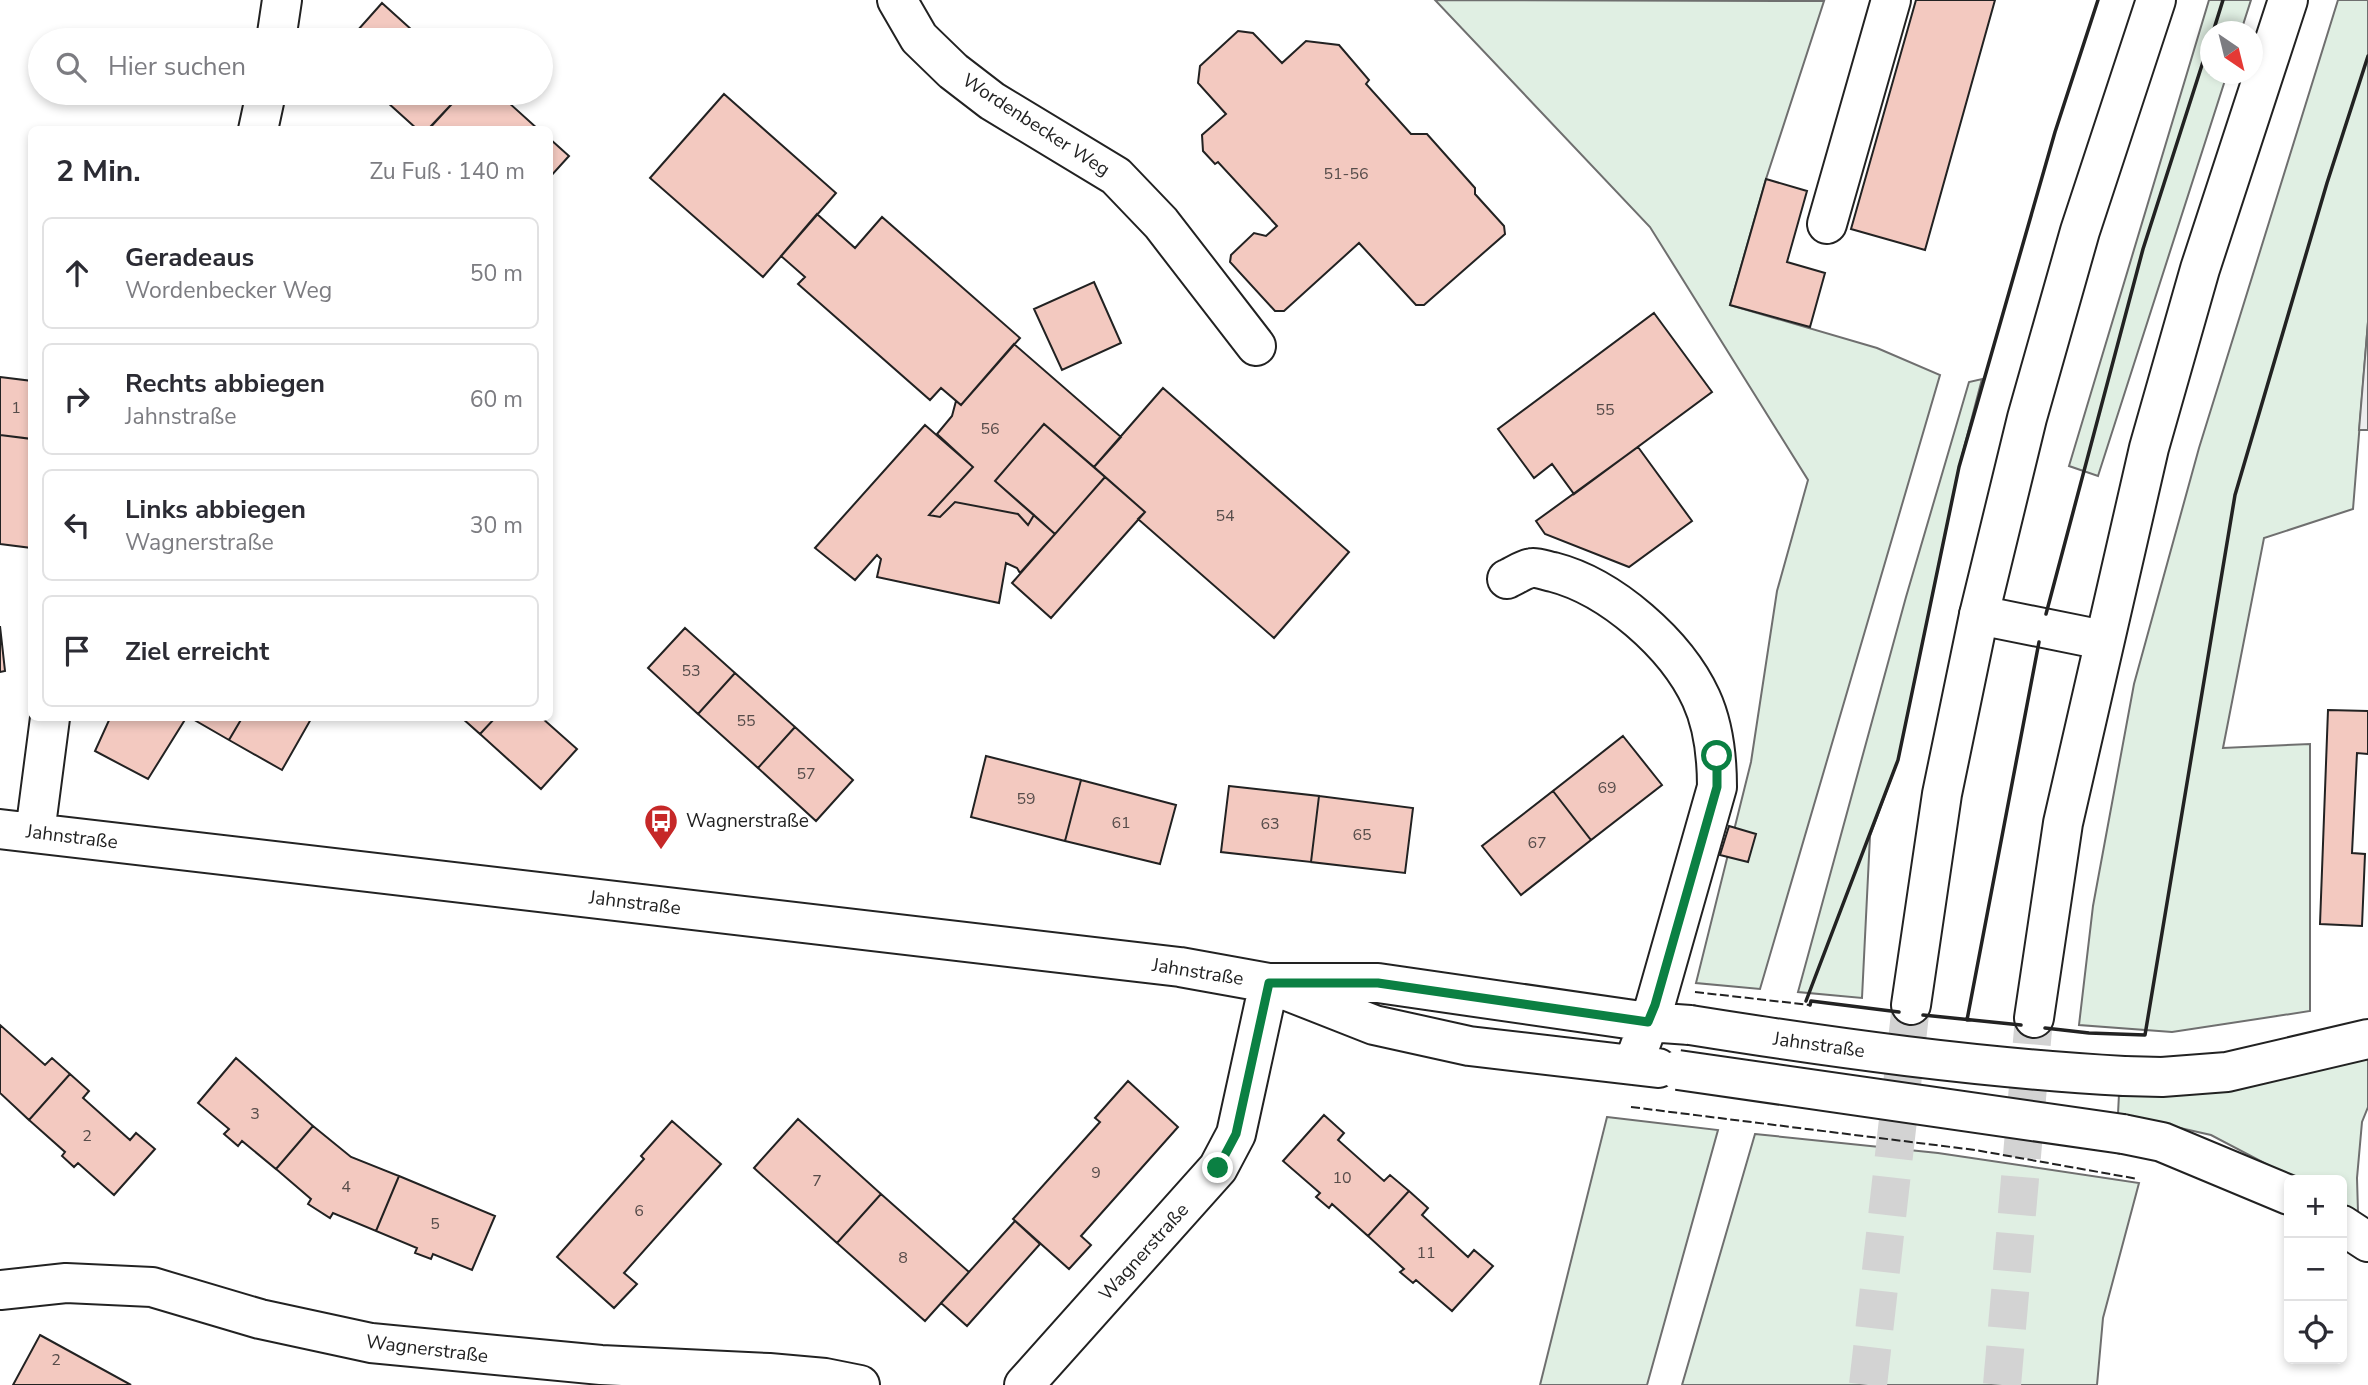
<!DOCTYPE html>
<html lang="de">
<head>
<meta charset="utf-8">
<style>
  :root { --surface:#fff; --page:#f2f2f3; --text:#2b2b33; --muted:#7c7c81; --line:#e1e1e2 }
  body { margin:0; font-family:"Nunito Sans",sans-serif; background:var(--page); color:var(--text) }
  .controls { position:absolute; right:21px; bottom:21px; display:grid; overflow:hidden; border-radius:10px; box-shadow:0 4px 10px #0003 }
  .controls button { width:63px; height:63px; display:grid; place-items:center; padding:0; border:0; border-bottom:2px solid var(--line); background:var(--surface); color:var(--text); font:35px sans-serif }
  .compass { position:absolute; left:2200px; top:21px; width:63px; height:63px; border-radius:50%; background:var(--surface); box-shadow:0 4px 10px #0003; rotate:145deg }
  .stop { position:absolute; width:21px; height:21px; margin:-16px; border:5px solid #0b8043; border-radius:50%; background:#fff }
  .stop.end { background:#0b8043; border-color:#fff; box-shadow:0 2px 7px #0008 }
  .list { margin:0; padding:0; list-style:none }
  h2 { display:flex; justify-content:space-between; align-items:center; height:91px; margin:0; padding:0 28px; font-size:30px }
  h2 small { font-size:23px; font-weight:400; color:var(--muted) }
  .list li { display:grid; grid-template-columns:46px 1fr auto; gap:21px; align-items:center; box-sizing:border-box; height:112px; margin:0 14px 14px; padding:0 14px; border:2px solid var(--line); border-radius:10px }
  .list b { display:block; font-size:26px; white-space:nowrap }
  .list p { margin:0; font-size:23px; white-space:nowrap; color:var(--muted) }
  .list em { font-size:23px; font-style:normal; color:var(--muted) }
  .icon { flex:none; width:38px; height:38px; fill:none; stroke:currentColor; stroke-width:2; stroke-linecap:round; stroke-linejoin:round }
  .map { position:relative; flex:none; width:2368px; height:1385px; overflow:hidden }
  .search { position:absolute; background:var(--surface); box-shadow:0 4px 10px #0003; left:28px; top:28px; width:525px; height:77px; display:flex; align-items:center; gap:18px; box-sizing:border-box; padding:0 24px; border-radius:38px; color:var(--muted); font-size:26px }
  .panel { position:absolute; background:var(--surface); box-shadow:0 4px 10px #0003; left:28px; top:126px; width:525px; height:595px; border-radius:10px }
  .map>svg:first-child { display:block }
</style>
</head>
<body>
<div class="map">
<svg width="2368" height="1385" viewBox="0 0 2368 1385">
  <rect width="100%" height="100%" fill="#fff"/>
  <path fill="#e0efe3" stroke="#6f6f6f" stroke-width="2" d="M1435,0L1824,1L1766,179L1730,305L1877,348L1940,375L1760,989L1696,983L1751,762L1777,591L1808,480L1650,227Z
    M2209,0H2251L2241,31L2210,32V74H2227L2098,476L2069,466Z
    M2338,0H2368V322L2353,509L2264,538L2223,748L2310,744V1011L2172,1032L2079,1025L2093,906L2134,684L2199,448Z
    M1982,379L1959,467L1898,760L1870,836L1862,998L1798,992L1906,597L1969,382Z
    M2368,1058V1107L2362,1122L2357,1178L2358,1212L2342,1204V1180H2297L2211,1135L2118,1114L2119,1094Z
    M1607,1117L1718,1130L1647,1385H1540Z
    M1755,1134L1938,1153L2139,1183L2103,1318L2097,1385H1682Z"/>
  <path fill="#ededed" stroke="#6f6f6f" stroke-width="2" d="M2368,322V430H2359Z"/>
  <path fill="#f3c9c0" stroke="#222" stroke-width="2" d="M1916,0H1995L1925,250L1851,229Z
    M382,3L423,40H349Z
    M1238,31L1253,33L1282,63L1306,41L1339,45L1369,80L1366,84L1411,134H1427L1475,188V194L1504,226L1505,234L1424,305H1416L1359,243L1284,311H1275L1230,262L1231,255L1254,233L1266,236L1277,226L1218,162L1215,164L1203,151L1202,135L1226,114L1198,83L1200,66Z
    M377,93H462L428,130H418Z
    M462,93H498L539,130H435L431,126Z
    M724,94L836,193L763,277L650,178Z
    M550,139L569,156L550,177Z
    M1766,179L1807,191L1787,262L1825,273L1810,327L1730,305Z
    M817,214L855,248L882,217L1020,338L961,405L941,388L930,400L798,284L805,277L781,256Z
    M1094,282L1121,343L1062,370L1034,309Z
    M1654,313L1712,392L1574,494L1552,464L1534,478L1498,429Z
    M1014,344L1121,437L1094,467L1044,424L995,481L1034,515L1028,525L1018,514L955,502L940,517L929,515L973,467L937,434L952,416L956,401L961,405Z
    M0,377L32,381V439L0,435Z
    M1163,388L1349,552L1274,638L1138,519L1145,512L1094,467Z
    M1044,424L1105,477L1055,534L995,481Z
    M925,425L973,467L929,515L940,517L955,502L1018,514L1028,525L1034,515L1055,534L1020,573L1017,568L1006,563L999,603L877,577L881,559L877,555L855,580L815,548Z
    M0,435L32,439V548L0,544Z
    M1638,447L1692,521L1629,567L1545,534L1536,521Z
    M1105,477L1145,512L1051,618L1012,583Z
    M0,626L5,671L0,672Z
    M685,628L735,673L698,714L648,668Z
    M735,673L795,727L758,768L698,714Z
    M2328,710L2368,711V754L2357,753L2352,853L2365,854L2362,926L2320,924Z
    M110,718H186L148,779L95,751Z
    M191,718H242L229,740Z
    M242,718H309L311,719L282,770L229,740Z
    M462,718H495L480,734Z
    M495,718H542L577,749L541,789L480,734Z
    M795,727L853,780L816,821L758,768Z
    M1623,736L1662,785L1591,840L1553,791Z
    M986,756L1081,780L1065,841L971,817Z
    M1081,780L1176,805L1160,864L1065,841Z
    M1229,786L1319,796L1311,862L1221,852Z
    M1553,791L1591,840L1521,895L1482,846Z
    M1319,796L1413,808L1405,873L1311,862Z
    M1729,826L1756,834L1748,862L1720,855Z
    M0,1025L45,1065L52,1058L70,1074L29,1120L0,1093Z
    M236,1058L313,1126L276,1169L242,1141L238,1146L224,1134L229,1129L198,1103Z
    M70,1074L89,1091L83,1098L130,1140L136,1133L155,1149L114,1195L78,1163L74,1167L62,1156L65,1152L29,1120Z
    M1128,1081L1178,1127L1081,1236L1091,1245L1069,1269L1013,1219L1100,1122L1095,1118Z
    M1324,1115L1344,1133L1338,1140L1384,1181L1390,1175L1409,1191L1368,1236L1332,1204L1329,1208L1316,1197L1320,1193L1283,1161Z
    M798,1119L881,1194L837,1243L754,1168Z
    M672,1121L721,1164L624,1273L637,1284L614,1308L557,1257L644,1159L641,1156Z
    M313,1126L351,1157L399,1176L376,1231L333,1213L330,1218L308,1204L311,1199L276,1169Z
    M399,1176L495,1216L472,1270L433,1254L431,1259L415,1253L417,1248L376,1231Z
    M1409,1191L1428,1208L1422,1215L1468,1257L1474,1250L1493,1266L1452,1311L1416,1280L1413,1283L1400,1272L1404,1269L1368,1236Z
    M881,1194L969,1272L925,1321L837,1243Z
    M1015,1221L1040,1244L967,1326L941,1303Z
    M40,1335L131,1385H13Z"/>
  <g fill="none" stroke-linecap="round" stroke-linejoin="round">
    <path stroke="#d3d3d3" stroke-width="38" stroke-dasharray="38 19" stroke-linecap="butt" d="M1868,1385L1911,1005
      M2002,1385L2034,1018"/>
    <g stroke="#222" stroke-width="42">
      <path id="minor" d="M897,0L919,38L953,71L992,101L1116,176L1161,223L1256,346
        M276,40L282,0
        M258,130L266,93
        M1827,224L1891,0
        M1507,579C1514,576 1524,569 1532,568C1537,567 1547,571 1553,572C1611,587 1676,644 1701,698C1714,726 1717,757 1717,787L1655,1005L1633,1065
        M1979,615L2103,640
        M0,829L1180,967L1269,983H1378L1648,1022L1690,1025
        M35,833L50,718
        M1290,992L1374,1025L1469,1046L1658,1068
        M2124,1076L2162,1077L2227,1072L2368,1039
        M2123,1134L2162,1142L2289,1195
        M2342,1225L2368,1242
        M0,1290L66,1283L152,1287L260,1319L371,1343L601,1365L769,1373L825,1378L860,1385
        M1024,1385L1218,1168L1236,1134L1269,983"/>
    </g>
    <g stroke="#222" stroke-width="42">
      <path id="highway" d="M1911,1005L1942,794L1979,615L2027,418L2080,231L2156,0
        M2034,1018L2063,823L2149,448L2200,269L2288,0"/>
    </g>
    <use href="#minor" stroke="#fff" stroke-width="38"/>
    <use href="#highway" stroke="#fff" stroke-width="38"/>
    <g stroke="#222" stroke-width="42" stroke-linecap="butt">
      <path id="minor-bridge" d="M1690,1025C1834,1048 1979,1068 2124,1076
        M1678,1070L2123,1134"/>
    </g>
    <use href="#minor-bridge" stroke="#fff" stroke-width="38"/>
    <path stroke="#222" stroke-width="2" stroke-dasharray="9 3.5" stroke-linecap="butt" d="M1695,992L1810,1005
      M1631,1107L1975,1150L2138,1179"/>
    <path stroke="#222" stroke-width="3.5" d="M2213,32L2223,0
      M2046,614L2143,249L2210,40
      M1806,1001L1898,760L1959,467L2055,132L2098,0
      M1810,1005L1811,1001L1899,1012
      M1923,1015L2021,1025
      M1967,1020L2039,642
      M2045,1028L2089,1033L2145,1035L2235,495L2327,183L2368,56"/>
  </g>
  <g fill="none" stroke-linecap="round" stroke-linejoin="round">
    <path stroke="#0b8043" stroke-width="9" d="M1218,1168L1236,1134L1269,983H1378L1648,1022L1655,1005L1717,787V756"/>
  </g>
  <defs>
    <g id="bus-pin" transform="scale(1.75)"><path d="M0 17L-7.5 6A9.5 9.5 0 1 1 7.5 6Z" fill="#c62828" stroke="#fff"/><path d="M-5-6H5V4H4V6H2V4H-2V6H-4V4H-5ZM-3.5-4V0h7V-4ZM-3.5 1.2v1.5H-2V1.2ZM2 1.2v1.5H3.5V1.2Z" fill="#fff"/></g>
  </defs>
  <g fill-rule="evenodd">
    <use href="#bus-pin" x="661" y="821"/>
  </g>
  <g text-anchor="middle" dominant-baseline="central" stroke-width="5" stroke-linejoin="round" paint-order="stroke">
    <g font-size="16" fill="#564c4a">
      <text x="1346" y="174">51-56</text>
      <text x="16" y="408">1</text>
      <text x="1605" y="410">55</text>
      <text x="990" y="429">56</text>
      <text x="1225" y="516">54</text>
      <text x="691" y="671">53</text>
      <text x="746" y="721">55</text>
      <text x="806" y="774">57</text>
      <text x="1607" y="788">69</text>
      <text x="1026" y="799">59</text>
      <text x="1121" y="823">61</text>
      <text x="1270" y="824">63</text>
      <text x="1362" y="835">65</text>
      <text x="1537" y="843">67</text>
      <text x="255" y="1114">3</text>
      <text x="87" y="1136">2</text>
      <text x="1096" y="1173">9</text>
      <text x="1342" y="1178">10</text>
      <text x="817" y="1181">7</text>
      <text x="346" y="1187">4</text>
      <text x="639" y="1211">6</text>
      <text x="435" y="1224">5</text>
      <text x="1426" y="1253">11</text>
      <text x="903" y="1258">8</text>
      <text x="56" y="1360">2</text>
    </g>
    <g font-size="19" fill="#222" stroke="#fff">
      <text transform="translate(1036 125) rotate(33)">Wordenbecker Weg</text>
      <text transform="translate(72 837) rotate(7)">Jahnstraße</text>
      <text transform="translate(635 903) rotate(7)">Jahnstraße</text>
      <text transform="translate(1198 972) rotate(9)">Jahnstraße</text>
      <text transform="translate(1819 1045) rotate(8)">Jahnstraße</text>
      <text transform="translate(1144 1252) rotate(-48)">Wagnerstraße</text>
      <text transform="translate(427 1349) rotate(7)">Wagnerstraße</text>
    </g>
    <g font-size="19" fill="#222" stroke="#fff" text-anchor="start">
      <text x="686" y="821">Wagnerstraße</text>
    </g>
  </g>
</svg>
<div class="controls">
<button>+</button>
<button>−</button>
<button><svg class="icon" aria-label="locate" viewBox="0 0 24 24"><circle cx="12" cy="12" r="6"/><path d="M12 2v4M12 18v4M2 12h4M18 12h4"/></svg></button>
</div>
<svg class="compass" viewBox="-18 -18 36 36"><path d="M0-13l5 13h-10z" fill="#e53935"/><path d="M0 13l5-13h-10z" fill="#7c7c81"/></svg>
<div class="stop" style="left:1717px;top:756px"></div>
<div class="stop end" style="left:1218px;top:1168px"></div>
<div class="search"><svg class="icon" aria-label="search" viewBox="0 0 24 24"><circle cx="10" cy="10" r="6"/><path d="M15 15l6 6"/></svg>Hier suchen</div>
<section class="panel">
<h2>2 Min.<small>Zu Fuß · 140 m</small></h2>
<ul class="list">
<li><svg class="icon" aria-label="ahead" viewBox="0 0 24 24"><path d="M12 20V5M6 11l6-6 6 6"/></svg><div><b>Geradeaus</b><p>Wordenbecker Weg</p></div><em>50 m</em></li>
<li><svg class="icon" aria-label="right" viewBox="0 0 24 24"><path d="M7 20v-9h11M14 6l5 5-5 5"/></svg><div><b>Rechts abbiegen</b><p>Jahnstraße</p></div><em>60 m</em></li>
<li><svg class="icon" aria-label="left" viewBox="0 0 24 24"><path d="M17 20v-9H6M10 6l-5 5 5 5"/></svg><div><b>Links abbiegen</b><p>Wagnerstraße</p></div><em>30 m</em></li>
<li><svg class="icon" aria-label="arrive" viewBox="0 0 24 24"><path d="M6 21V4h12l-3 4 3 4H6"/></svg><div><b>Ziel erreicht</b></div></li>
</ul>
</section>
</div>
</body>
</html>
